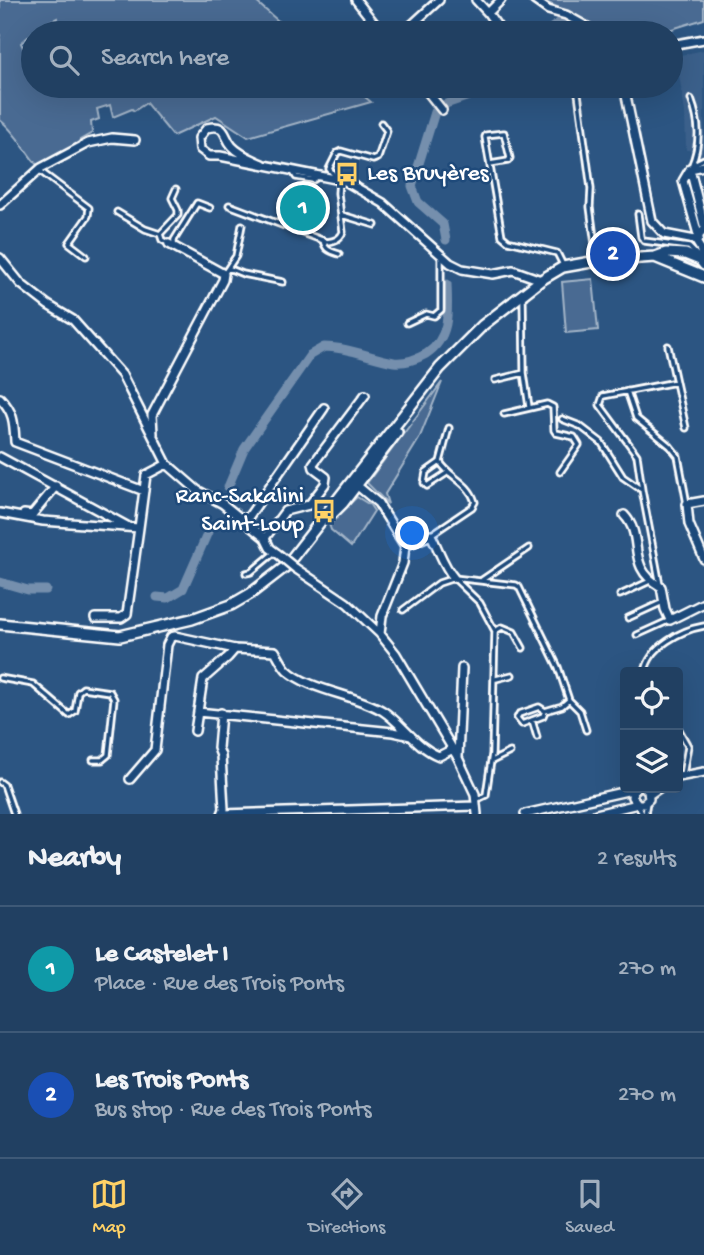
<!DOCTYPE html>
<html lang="en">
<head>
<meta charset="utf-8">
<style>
  :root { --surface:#214062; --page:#294768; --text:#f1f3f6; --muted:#a2afbe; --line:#3e5977; --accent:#ffd166 }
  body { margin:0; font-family:"Gochi Hand",sans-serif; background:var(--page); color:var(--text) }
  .controls { position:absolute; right:21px; bottom:21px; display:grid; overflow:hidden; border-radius:7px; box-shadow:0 7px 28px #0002 }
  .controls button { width:63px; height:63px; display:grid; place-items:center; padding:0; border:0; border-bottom:2px solid var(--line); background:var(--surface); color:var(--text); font:35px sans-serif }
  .you { position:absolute; left:413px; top:534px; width:24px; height:24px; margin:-18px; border:5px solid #fff; border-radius:50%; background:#1a73e8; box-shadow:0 0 0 10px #1a73e833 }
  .badge { display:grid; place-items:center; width:46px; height:46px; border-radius:50%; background:var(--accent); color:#fff; font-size:23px; font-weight:700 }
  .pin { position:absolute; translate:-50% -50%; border:4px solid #fff; box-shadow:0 2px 7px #0006 }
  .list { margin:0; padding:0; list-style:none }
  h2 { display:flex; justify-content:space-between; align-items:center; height:91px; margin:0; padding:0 28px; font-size:30px }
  h2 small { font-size:23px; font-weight:400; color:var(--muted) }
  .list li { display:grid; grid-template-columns:46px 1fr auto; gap:21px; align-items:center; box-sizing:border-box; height:126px; padding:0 28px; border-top:2px solid var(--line) }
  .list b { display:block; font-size:26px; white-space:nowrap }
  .list p { margin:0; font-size:23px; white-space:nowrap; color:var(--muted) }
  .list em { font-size:23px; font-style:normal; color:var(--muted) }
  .icon { flex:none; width:38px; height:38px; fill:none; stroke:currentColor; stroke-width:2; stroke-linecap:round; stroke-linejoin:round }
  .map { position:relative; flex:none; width:704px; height:814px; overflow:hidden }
  .search { position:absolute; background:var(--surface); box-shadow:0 7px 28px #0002; left:21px; right:21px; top:21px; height:77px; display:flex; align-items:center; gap:18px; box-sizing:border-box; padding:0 24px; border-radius:38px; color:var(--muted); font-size:26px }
  .sheet { height:343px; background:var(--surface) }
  nav { display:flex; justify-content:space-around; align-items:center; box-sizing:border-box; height:98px; border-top:2px solid var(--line); background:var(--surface); font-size:19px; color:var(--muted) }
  nav a { display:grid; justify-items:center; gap:4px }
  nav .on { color:var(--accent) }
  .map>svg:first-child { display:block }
</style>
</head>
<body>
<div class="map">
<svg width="704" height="814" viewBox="0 0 704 814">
  <rect width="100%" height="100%" fill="#2c5582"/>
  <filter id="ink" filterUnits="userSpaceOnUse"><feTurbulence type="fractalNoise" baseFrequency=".0143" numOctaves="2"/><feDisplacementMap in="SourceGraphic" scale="14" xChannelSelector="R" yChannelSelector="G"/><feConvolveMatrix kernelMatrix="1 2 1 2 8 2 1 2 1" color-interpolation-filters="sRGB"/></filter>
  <g filter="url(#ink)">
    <path fill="#3b618b" d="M704,50V158L697,160L698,151L686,150L685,112L676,56Z"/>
    <path fill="#486b92" stroke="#a4b5c8" stroke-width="2" d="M0,0H254L292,33H58L57,18L42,25L21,43L33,68V86H352L371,102L248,137L216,116L173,136L146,103L134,111L132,109L113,117L110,105L97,109L99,119L91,122L92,133L80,140L75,147L37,165C24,150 16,132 0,120Z
      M541,0H704V19L659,33H606L573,14Z
      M593,279L598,330L566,333L562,282Z
      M442,382L419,439L385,494L388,504L367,483Z
      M357,497L370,505L374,511L351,547L331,530L329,524Z"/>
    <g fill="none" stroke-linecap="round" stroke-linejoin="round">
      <path stroke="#748fad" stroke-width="9" d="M544,33L562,21L586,33
        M446,240L443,224L418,202L412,186L435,112L440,106L469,96L483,86
        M228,487L244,449L310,355L324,347C348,347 371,358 394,362C405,363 417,359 426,354C451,338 448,310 447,284
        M0,582L28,590H46
        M157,597L168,598L183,589L208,532"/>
      <g stroke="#fff" stroke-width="9">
        <path id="service" d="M577,86L591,189L590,207L597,260
          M490,164L508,161L510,158L504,133L486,135L485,137L502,236L508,241L557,253L563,265
          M692,165L704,159
          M691,167C701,143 700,123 691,99
          M40,171L89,208L88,216L69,243L86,256
          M293,172L296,177L313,180L316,178
          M336,177L329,169L337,153L341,151L373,160L378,158L387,131L381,123
          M229,205L327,242C335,241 340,239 343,232L338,193L339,181
          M117,212L145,229L160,234
          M638,214L641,237L644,241L689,247L697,255
          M342,215L375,225
          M323,240C325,250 330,251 339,254
          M168,243L162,240L160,234L178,215V210L172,198L176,189
          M174,244V240L197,203L210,208
          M228,268L243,274L283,282
          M224,274L236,256L242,225
          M407,323L426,314L434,316L441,310V257
          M668,346L686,428
          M524,373L529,407
          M495,380L524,373L523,297
          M627,391L636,418L670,446L678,456L687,504
          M504,414L547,404L553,407L554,430L556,433L574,437L579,445L560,472
          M562,419L580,426L601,442L623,477L642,490L637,455L600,405L603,396L676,382
          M440,462L426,472L424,483L427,486L447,473
          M642,490L660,585
          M432,534L472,507L475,502C469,482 450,478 440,462L449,428
          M246,573L251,572L275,552
          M456,580L480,603L495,631L492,754L486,795L476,800
          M482,580L529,548
          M620,595L650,581
          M403,610L439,583L454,578L516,585L519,587L558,667L569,700L562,706L545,711L539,707L519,714L517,718L522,724L543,716L545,711
          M628,618L663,602
          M495,631L502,627L514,632L523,648
          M637,635L668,621
          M645,672C649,647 681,630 704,626
          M0,678L33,684L69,715L75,711L78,692L83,688L110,692L114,699L108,755L102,760H93
          M496,679L512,675
          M569,700L580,711L586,730
          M532,720L537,737
          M678,728L688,746L683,775
          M492,761L510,752
          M0,782L4,785L14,814
          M638,804L642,814
          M645,814L647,802"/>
      </g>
      <g stroke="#fff" stroke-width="12">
        <path id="minor" d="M356,0L382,33
          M476,0L488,13L502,33
          M534,0L548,10L566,15L598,33
          M488,13L501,0
          M403,33L439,0
          M671,45L704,39
          M423,86L442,110
          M624,86L652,221L664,234L695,240L700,248L704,263
          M263,164C252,159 240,155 232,146C223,136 227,123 207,128L199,138L200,149L209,156H220L345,181L383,203L450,263L462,269L493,274L513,270L541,280
          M690,169L704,225
          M0,205L41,168L88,143L112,138L135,140
          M699,238L683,181L690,169L704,166
          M695,240L704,230
          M0,258L21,284L48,305L73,320L122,375L167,464L197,490L223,504L265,538L270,548L278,554
          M0,398C14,412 14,423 15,442L144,491
          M153,434L152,415L223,280L224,274L169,244
          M0,457L127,526
          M354,483L378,503L405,546L403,563L382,616L380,634
          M704,501L687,504L689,524L704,559
          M0,513L43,521L139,528L146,475L167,464
          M24,514L32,515L56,486
          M624,515C646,538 624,566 661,587L665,609L670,620L704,603
          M245,522L324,408
          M265,538L285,511L309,505L325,484L326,477L314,468L313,464L365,395
          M405,546L431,535C439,550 443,565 454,578
          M295,568L347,603L380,634L396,654L458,758L475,794L477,814
          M95,618H121L127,614L139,528
          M198,712L393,732L411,736
          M221,713L218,748L221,756L224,809L222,814
          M195,731L203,679L228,657L235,649
          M458,757L462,668
          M678,777L704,772
          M130,779L155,750L167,645L171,637L175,636L235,649L275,651C279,657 282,665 287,670C308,690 357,695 383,711C403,724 416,747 439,756L453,749
          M637,788L633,792L632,797L638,804H643L649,799L648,791L645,788
          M649,795L659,788
          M222,814L475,806
          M525,814L636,789
          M596,814L638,804"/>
      </g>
      <g stroke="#fff" stroke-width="14">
        <path id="tertiary" d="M655,257L704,277
          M332,514L343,503L397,432
          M0,624L120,636L192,619L231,605L250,594L285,567L440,368L483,325L541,280L563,267L597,261L655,257L666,253L685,254L700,260L704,265"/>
      </g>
      <use href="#service" stroke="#1f4a7a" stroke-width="3.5"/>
      <use href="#minor" stroke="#1f4a7a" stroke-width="7"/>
      <use href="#tertiary" stroke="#1f4a7a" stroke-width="9"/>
      <g stroke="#fff" stroke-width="12" stroke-linecap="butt">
        <path id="minor-bridge" d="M278,554L295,568"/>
      </g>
      <use href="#minor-bridge" stroke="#1f4a7a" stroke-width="7"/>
    </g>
  </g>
  <defs>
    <g id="bus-bare" transform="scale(1.89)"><path d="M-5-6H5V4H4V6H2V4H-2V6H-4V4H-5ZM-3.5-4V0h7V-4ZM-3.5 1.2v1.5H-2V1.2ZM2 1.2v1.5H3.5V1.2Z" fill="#ffd166" stroke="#1f4a7a" stroke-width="2.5" paint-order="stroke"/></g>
  </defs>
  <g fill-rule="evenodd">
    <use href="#bus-bare" x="347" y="174"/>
    <use href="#bus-bare" x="324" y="511"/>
  </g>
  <g text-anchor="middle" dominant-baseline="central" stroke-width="5" stroke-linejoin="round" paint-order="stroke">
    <g font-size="24" fill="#fff" stroke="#1f4a7a" text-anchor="start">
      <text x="367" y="174">Les Bruyères</text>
      <text x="304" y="497" text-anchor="end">Ranc-Sakalini<tspan x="304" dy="28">Saint-Loup</tspan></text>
    </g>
  </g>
</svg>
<div class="controls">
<button><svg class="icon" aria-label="locate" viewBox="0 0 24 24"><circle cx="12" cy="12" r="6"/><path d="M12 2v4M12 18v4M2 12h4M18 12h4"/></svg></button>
<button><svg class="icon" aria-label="layers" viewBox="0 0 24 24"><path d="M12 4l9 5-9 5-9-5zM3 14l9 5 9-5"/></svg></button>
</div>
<div class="you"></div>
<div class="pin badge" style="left:303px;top:208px;background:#0f9aa8">1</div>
<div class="pin badge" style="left:613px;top:254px;background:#1a4fb4">2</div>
<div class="search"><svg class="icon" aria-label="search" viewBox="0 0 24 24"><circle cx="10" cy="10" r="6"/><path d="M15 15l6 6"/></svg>Search here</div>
</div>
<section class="sheet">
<h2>Nearby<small>2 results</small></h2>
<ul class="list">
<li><span class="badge" style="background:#0f9aa8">1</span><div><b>Le Castelet I</b><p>Place · Rue des Trois Ponts</p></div><em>270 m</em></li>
<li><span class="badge" style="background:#1a4fb4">2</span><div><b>Les Trois Ponts</b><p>Bus stop · Rue des Trois Ponts</p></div><em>270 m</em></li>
</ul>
</section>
<nav>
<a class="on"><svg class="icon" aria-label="map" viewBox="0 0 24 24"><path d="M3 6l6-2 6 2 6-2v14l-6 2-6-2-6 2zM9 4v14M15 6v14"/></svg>Map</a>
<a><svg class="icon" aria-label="directions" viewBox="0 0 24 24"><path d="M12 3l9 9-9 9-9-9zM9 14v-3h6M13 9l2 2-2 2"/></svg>Directions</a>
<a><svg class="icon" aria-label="saved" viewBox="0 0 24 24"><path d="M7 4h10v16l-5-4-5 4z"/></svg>Saved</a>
</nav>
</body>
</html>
